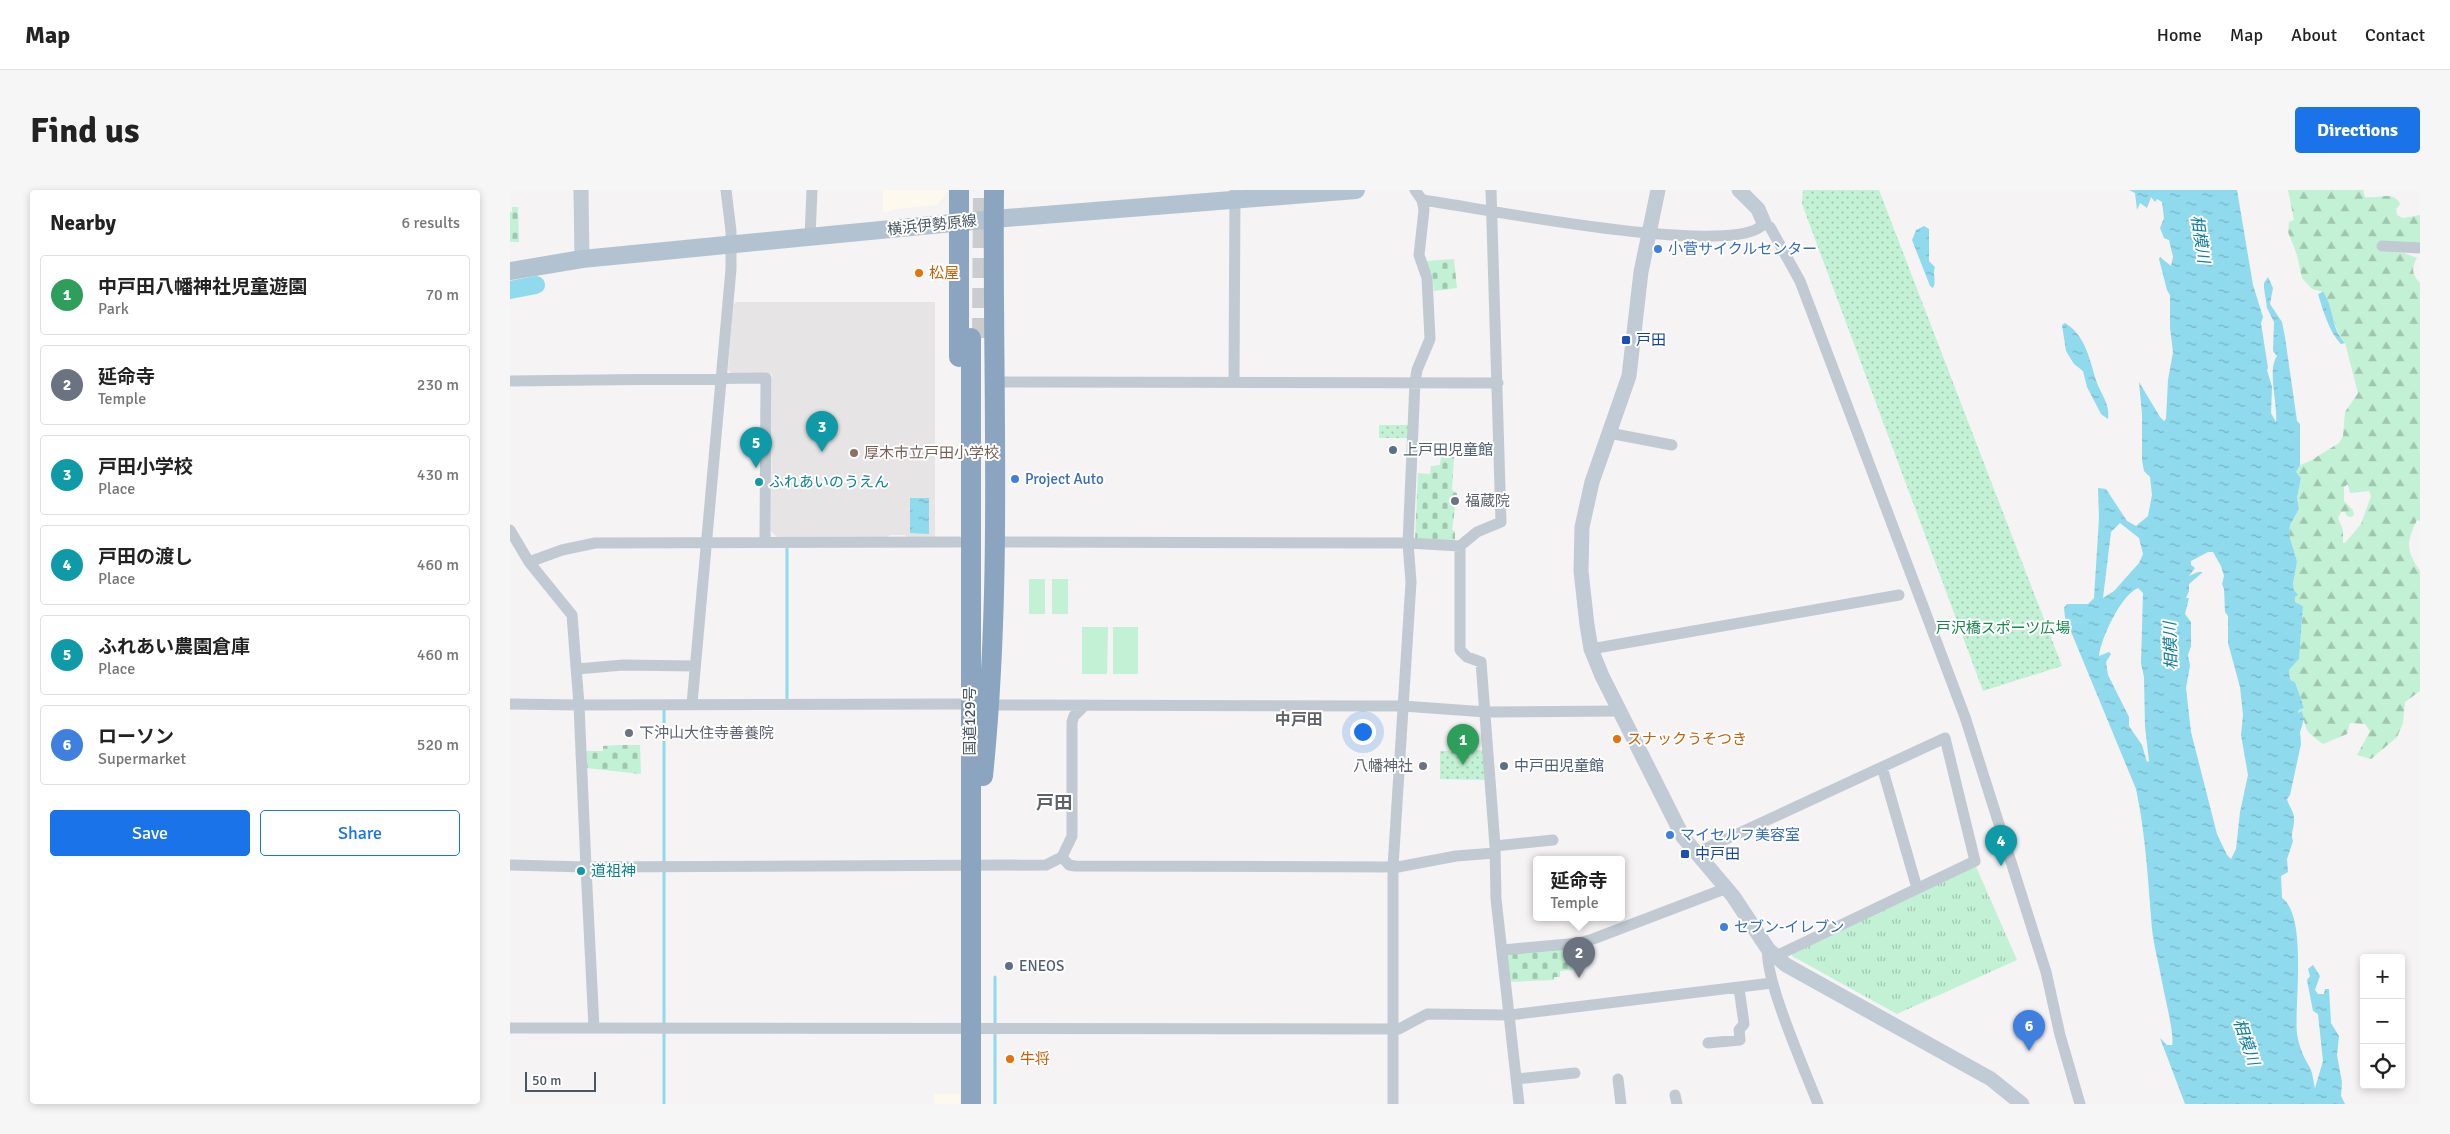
<!DOCTYPE html>
<html lang="en">
<head>
<meta charset="utf-8">
<style>
  :root { --surface:#fff; --page:#f6f6f6; --text:#222; --muted:#767676; --line:#e0e0e0; --accent:#1a73e8 }
  body { margin:0; font-family:Signika,"Noto Sans JP",sans-serif; background:var(--page); color:var(--text) }
  .controls { position:absolute; right:15px; bottom:15px; display:grid; overflow:hidden; border-radius:5px; box-shadow:0 2px 8px #0003 }
  .controls button { width:45px; height:45px; display:grid; place-items:center; padding:0; border:0; border-bottom:1px solid var(--line); background:var(--surface); color:var(--text); font:25px sans-serif }
  .scale { position:absolute; left:15px; bottom:12px; width:71px; box-sizing:border-box; padding-left:5px; border:2px solid #4a5661; border-top:0; font-size:14px; line-height:18px; white-space:nowrap; color:#4a5661; -webkit-text-stroke:4px #fff; paint-order:stroke }
  .you { position:absolute; left:852px; top:541px; width:18px; height:18px; margin:-12px; border:4px solid #fff; border-radius:50%; background:#1a73e8; box-shadow:0 0 0 8px #1a73e833 }
  .badge { display:grid; place-items:center; width:32px; height:32px; border-radius:50%; background:var(--accent); color:#fff; font-size:16px; font-weight:700 }
  .pin { position:absolute; translate:-50% -41px; filter:drop-shadow(0 1px 2px #0008) }
  .pin::after { content:''; position:absolute; top:26px; width:18px; height:15px; background:inherit; clip-path:polygon(0 0,100% 0,50% 100%) }
  .popup { position:absolute; left:1023px; top:666px; width:92px; height:65px; box-sizing:border-box; display:grid; place-content:center; border-radius:5px; background:var(--surface); filter:drop-shadow(0 1px 4px #0005); font-size:16px; white-space:nowrap; color:var(--muted) }
  .popup b { font-size:19px; color:var(--text) }
  .popup::after { content:''; position:absolute; left:50%; top:100%; margin-left:-10px; border:10px solid transparent; border-top-color:var(--surface) }
  .list { margin:0; padding:0; list-style:none }
  h2 { display:flex; justify-content:space-between; align-items:center; height:65px; margin:0; padding:0 20px; font-size:21px }
  h2 small { font-size:16px; font-weight:400; color:var(--muted) }
  .list li { display:grid; grid-template-columns:32px 1fr auto; gap:15px; align-items:center; box-sizing:border-box; height:80px; margin:0 10px 10px; padding:0 10px; border:1px solid var(--line); border-radius:5px }
  .list b { display:block; font-size:19px; white-space:nowrap }
  .list p { margin:0; font-size:16px; white-space:nowrap; color:var(--muted) }
  .list em { font-size:16px; font-style:normal; color:var(--muted) }
  .actions { display:flex; gap:10px; padding:15px 20px }
  .actions a { flex:1; padding:11px 0; border:1px solid var(--accent); border-radius:5px; text-align:center; font-size:18px; color:var(--accent) }
  .actions .main { background:var(--accent); color:#fff }
  .icon { flex:none; width:28px; height:28px; fill:none; stroke:currentColor; stroke-width:2; stroke-linecap:round; stroke-linejoin:round }
  .map { position:relative; flex:none; width:1910px; height:914px; overflow:hidden; border-radius:5px }
  header { display:flex; align-items:center; gap:30px; box-sizing:border-box; height:70px; padding:0 25px; background:var(--surface); border-bottom:1px solid var(--line) }
  header strong { font-size:24px }
  nav { display:flex; gap:28px; margin-inline-start:auto; font-size:18px }
  .intro { display:flex; align-items:center; justify-content:space-between; box-sizing:border-box; height:120px; padding:0 30px }
  h1 { margin:0; font-size:35px }
  .button { padding:12px 22px; border-radius:5px; background:var(--accent); color:#fff; font-size:18px; font-weight:700 }
  main { display:flex; gap:30px; padding:0 30px }
  aside { flex:1; background:var(--surface); border-radius:5px; box-shadow:0 2px 8px #0003 }
  .map>svg:first-child { display:block }
</style>
</head>
<body>
<header>
<strong>Map</strong>
<nav><a>Home</a><a>Map</a><a>About</a><a>Contact</a></nav>
</header>
<div class="intro"><h1>Find us</h1><a class="button">Directions</a></div>
<main>
<aside>
<h2>Nearby<small>6 results</small></h2>
<ul class="list">
<li><span class="badge" style="background:#2e9e5b">1</span><div><b>中戸田八幡神社児童遊園</b><p>Park</p></div><em>70 m</em></li>
<li><span class="badge" style="background:#6b7280">2</span><div><b>延命寺</b><p>Temple</p></div><em>230 m</em></li>
<li><span class="badge" style="background:#0f9aa8">3</span><div><b>戸田小学校</b><p>Place</p></div><em>430 m</em></li>
<li><span class="badge" style="background:#0f9aa8">4</span><div><b>戸田の渡し</b><p>Place</p></div><em>460 m</em></li>
<li><span class="badge" style="background:#0f9aa8">5</span><div><b>ふれあい農園倉庫</b><p>Place</p></div><em>460 m</em></li>
<li><span class="badge" style="background:#3f7fe0">6</span><div><b>ローソン</b><p>Supermarket</p></div><em>520 m</em></li>
</ul>
<div class="actions"><a class="main">Save</a><a>Share</a></div>
</aside>
<div class="map">
<svg width="1910" height="914" viewBox="0 0 1910 914">
  <defs>
    <pattern id="grass-tufts" width="24" height="20" patternUnits="userSpaceOnUse" patternTransform="scale(1.25)"><rect width="24" height="20" fill="#c3f1d5"/><path d="M3 7l-1-3M5 7V3M7 7l1-3M15 17l-1-3M17 17v-4M19 17l1-3" fill="none" stroke="#a0c6b0"/></pattern>
    <pattern id="forest-firs" width="22" height="20" patternUnits="userSpaceOnUse" patternTransform="scale(1.25)"><rect width="22" height="20" fill="#c3f1d5"/><path d="M5 1l3.5 6h-7zM16 11l3.5 6h-7z" fill="#a0c6b0"/></pattern>
    <pattern id="cemetery-stones" width="16" height="16" patternUnits="userSpaceOnUse" patternTransform="scale(1.25)"><rect width="16" height="16" fill="#c3f1d5"/><path d="M2 7V4a2 2 0 0 1 4 0v3zM10 15v-3a2 2 0 0 1 4 0v3z" fill="#a0c6b0"/></pattern>
    <pattern id="park-dots" width="8" height="8" patternUnits="userSpaceOnUse" patternTransform="scale(1.25)"><rect width="8" height="8" fill="#c3f1d5"/><path d="M2 2h.1M6 6h.1" fill="none" stroke="#a0c6b0" stroke-width="1.8" stroke-linecap="round"/></pattern>
    <pattern id="water-ripples" width="26" height="14" patternUnits="userSpaceOnUse" patternTransform="scale(1.25)"><rect width="26" height="14" fill="#90daee"/><path d="M2 4q2-2 4 0t4 0M15 11q2-2 4 0t4 0" fill="none" stroke="#78b4c4"/></pattern>
  </defs>
  <rect width="100%" height="100%" fill="#f5f3f3"/>
  <path fill="#fdf9ef" d="M373,0H439L427,15L387,19L373,23Z
    M424,904H450V914H424Z"/>
  <path fill="#e6e4e5" d="M226,112H425V347L398,348L395,345H380L376,348H268L261,341L262,184L221,183L218,180L223,115Z"/>
  <path fill="url(#grass-tufts)" d="M1464,672L1507,770L1387,824L1282,766L1281,761Z"/>
  <path fill="url(#forest-firs)" fill-rule="evenodd" d="M1778,0H1853L1855,7C1867,9 1884,0 1890,14L1886,19L1887,25L1893,28L1910,25V59L1870,61L1894,63L1907,68C1901,78 1902,85 1910,93V331L1907,330C1896,352 1896,361 1910,381V501L1895,512L1893,533L1887,547L1861,569L1847,565L1860,541L1855,534L1840,533L1837,544L1813,554C1794,540 1797,542 1792,521L1788,523L1789,520L1794,518L1785,492L1780,490L1779,480L1789,469L1793,416L1785,412L1783,388L1787,371L1779,345L1780,335L1789,319L1787,308L1791,288L1786,282L1790,275L1800,271L1829,253L1833,246L1835,222L1848,203L1835,153L1830,148L1815,106L1813,102L1802,99L1792,88L1787,65L1778,42L1779,32L1784,30ZM1838,294L1840,303L1859,301L1861,306L1851,334L1835,353H1833V340L1828,328L1831,322H1835L1837,326L1841,327L1844,325L1843,320L1834,311V297Z"/>
  <path fill="url(#cemetery-stones)" d="M2,17H8L9,52H0V22H2Z
    M944,69L947,98L924,101L922,85L916,71Z
    M935,266L944,267L942,300L947,303L942,340L945,341V354L905,351L908,283L920,284L921,276L930,275L931,267Z
    M108,555H130L131,584L76,578L75,561H93V556Z
    M1068,757L1070,779L1050,781V787H1044V790L1000,792L997,764Z"/>
  <path fill="url(#park-dots)" d="M1293,0H1369L1552,476L1473,501L1292,14Z
    M869,235H899V248H869Z
    M975,560L978,590L930,589V561Z"/>
  <path fill="#c3f1d5" d="M519,389H535V424H519Z
    M542,389H558V424H542Z
    M572,437H598L597,484H572Z
    M603,437H628V484H603Z"/>
  <path fill="url(#water-ripples)" fill-rule="evenodd" d="M1619,0H1727L1743,95L1753,127L1751,133L1758,178L1757,180L1762,197L1761,223L1766,232C1768,214 1757,180 1767,166L1763,161L1764,132L1757,118L1754,98V93L1758,87L1763,98L1760,114L1772,132L1775,147L1787,231L1790,234V275L1786,282L1791,288L1787,308L1789,319L1780,335L1779,345L1787,371L1783,394L1784,400L1788,405L1785,407V412L1793,416L1789,469L1779,480L1780,490L1785,492L1794,518L1789,520L1788,523L1792,521L1794,529L1790,542L1791,554L1780,605L1777,609C1779,617 1785,622 1784,631C1784,639 1780,644 1783,651L1777,669L1778,682L1771,686L1772,708C1798,726 1784,815 1787,844C1789,856 1793,866 1799,876C1803,882 1803,891 1805,898L1813,871L1808,824L1803,821L1797,790L1800,786L1798,779L1803,775L1810,786L1805,800L1808,804H1814L1815,799H1819L1821,833L1829,846L1827,865L1832,892L1831,906L1835,914H1675L1650,848L1657,855H1662C1665,847 1654,803 1652,792C1649,774 1644,757 1642,739C1638,692 1636,646 1626,599L1555,427L1554,418L1557,414H1578L1584,408L1589,328L1588,298L1596,299L1617,331L1626,336L1638,326L1642,305L1640,287L1634,281L1632,270V224L1629,192L1650,227L1654,231L1656,229L1658,190L1663,162L1660,138V105L1657,100L1649,69L1650,67L1661,76L1663,67L1659,50L1654,48L1650,38L1654,28L1652,12L1647,9L1645,12L1641,7L1637,18L1630,13L1627,20L1625,3ZM1610,333L1629,348L1633,364L1629,373L1604,401L1593,408L1601,342ZM1698,362H1703L1711,376L1714,386L1712,394L1714,399L1715,422L1718,426V453L1730,497L1733,525L1731,545L1738,585L1730,622L1726,659L1721,669L1717,665L1707,644L1681,542L1676,498L1680,476L1678,465L1681,456V432L1675,424L1679,408H1676L1679,401V394L1693,382H1688L1679,386L1685,378L1681,375V371ZM1628,398L1633,403L1631,473L1634,487L1635,537L1639,571L1637,572L1632,555L1619,536V527L1598,485L1596,472L1601,464L1599,462L1589,466C1591,448 1611,405 1628,398Z
    M1414,36L1419,39V71L1425,77C1422,85 1427,91 1423,98L1420,96L1402,50L1406,40Z
    M1813,102C1824,116 1821,140 1835,153L1831,154C1819,142 1813,120 1808,104Z
    M1555,133C1576,145 1580,172 1587,193C1592,206 1600,214 1598,229L1591,224L1577,197L1573,181L1564,174L1556,161L1552,135Z
    M400,308H419V344L400,343Z"/>
  <g fill="none" stroke-linecap="round" stroke-linejoin="round">
    <path stroke="#90daee" stroke-width="3" d="M277,510V359
      M154,832V516
      M154,914V842
      M485,914V787"/>
    <path stroke="#90daee" stroke-width="18" d="M0,100L26,95"/>
    <path stroke="#caccce" stroke-width="20" stroke-dasharray="20 10" stroke-linecap="butt" d="M472,148L473,0"/>
    <path stroke="#c1cad2" stroke-width="11" d="M981,0L991,332L967,342L950,356V460L957,467L971,472L985,656L986,709L1009,914
      M912,10C961,16 1230,71 1254,33
      M1260,37L1290,91L1455,527L1536,782L1550,845L1570,914
      M300,47L302,0
      M1872,56L1910,58
      M0,191L256,188L255,352
      M484,192L988,193
      M724,192L725,0
      M1099,243L1162,255
      M0,340L19,372L62,425L69,515L0,514
      M485,352L898,353L950,356
      M19,372L52,360L85,353L449,352
      M1081,459L1389,405
      M67,479L113,475L184,476
      M182,514L221,79V41L216,0
      M480,515L893,516L976,522L1109,521
      M1372,577L1407,698
      M985,656L1043,650
      M1186,663L1435,548L1465,671L1266,766
      M552,667L559,675L565,676L888,677L946,666L985,663
      M0,675L76,677L69,515L453,514
      M1258,759C1253,786 1296,883 1308,914
      M993,760L1069,753L1083,749L1217,698
      M0,838L889,839L917,824L1000,825L1262,793
      M84,838L76,677L536,675L552,667L562,646V532L564,526L575,515
      M1198,853L1230,850L1229,840L1234,834L1229,798
      M1007,889L1065,883
      M1108,889L1111,914
      M1165,905L1167,914
      M883,914V677L901,392L898,353L905,192L907,180L920,149L917,88L909,65L914,20L912,10L905,0"/>
    <path stroke="#c1cbd6" stroke-width="15" d="M71,0L72,69
      M1148,0L1131,82L1119,186L1082,292L1072,337L1071,381L1077,435L1081,459L1092,486L1173,647L1223,706L1258,759L1276,775L1481,889L1512,914
      M1229,0L1248,19L1254,33"/>
    <path stroke="#b3c2d1" stroke-width="18" d="M0,81L72,69L484,29L846,0"/>
    <path stroke="#8ba5c1" stroke-width="20" d="M449,0V167
      M461,148V914
      M473,586C493,391 482,195 484,0"/>
  </g>
  <g fill="#3f7fe0" stroke="#fff" stroke-width="2">
    <circle cx="1148" cy="59" r="5"/>
    <circle cx="505" cy="289" r="5"/>
    <circle cx="1160" cy="645" r="5"/>
    <circle cx="1214" cy="737" r="5"/>
  </g>
  <g fill="#e8710a" stroke="#fff" stroke-width="2">
    <circle cx="409" cy="83" r="5"/>
    <circle cx="1107" cy="549" r="5"/>
    <circle cx="500" cy="869" r="5"/>
  </g>
  <g fill="#1a4fb4" stroke="#fff" stroke-width="2">
    <rect x="1111" y="145" width="10" height="10" rx="2.5"/>
    <rect x="1170" y="659" width="10" height="10" rx="2.5"/>
  </g>
  <g fill="#5c6f8a" stroke="#fff" stroke-width="2">
    <circle cx="883" cy="260" r="5"/>
    <circle cx="994" cy="576" r="5"/>
    <circle cx="499" cy="776" r="5"/>
  </g>
  <circle fill="#8d6e63" stroke="#fff" stroke-width="2" cx="344" cy="263" r="5"/>
  <g fill="#0f9aa8" stroke="#fff" stroke-width="2">
    <circle cx="249" cy="292" r="5"/>
    <circle cx="71" cy="681" r="5"/>
  </g>
  <g fill="#6b7280" stroke="#fff" stroke-width="2">
    <circle cx="945" cy="311" r="5"/>
    <circle cx="119" cy="543" r="5"/>
    <circle cx="913" cy="576" r="5"/>
  </g>
  <g text-anchor="middle" dominant-baseline="central" stroke-width="4" stroke-linejoin="round" paint-order="stroke">
    <g font-size="15" fill="#4a5661" stroke="#fff">
      <text transform="translate(422 35) rotate(-6)">横浜伊勢原線</text>
      <text transform="translate(460 531) rotate(-90)">国道129号</text>
    </g>
    <g font-size="15" fill="#366cbe" stroke="#fff" text-anchor="start">
      <text x="1158" y="59">小菅サイクルセンター</text>
      <text x="515" y="289">Project Auto</text>
      <text x="1170" y="645">マイセルフ美容室</text>
      <text x="1224" y="737">セブン-イレブン</text>
    </g>
    <g font-size="15" fill="#c56008" stroke="#fff" text-anchor="start">
      <text x="419" y="83">松屋</text>
      <text x="1117" y="549">スナックうそつき</text>
      <text x="510" y="869">牛将</text>
    </g>
    <g font-size="15" fill="#164399" stroke="#fff" text-anchor="start">
      <text x="1126" y="150">戸田</text>
      <text x="1185" y="664">中戸田</text>
    </g>
    <g font-size="15" fill="#4e5e75" stroke="#fff" text-anchor="start">
      <text x="893" y="260">上戸田児童館</text>
      <text x="1004" y="576">中戸田児童館</text>
      <text x="509" y="776">ENEOS</text>
    </g>
    <g font-size="15" fill="#785e54" stroke="#fff" text-anchor="start">
      <text x="354" y="263">厚木市立戸田小学校</text>
    </g>
    <g font-size="15" fill="#0d838f" stroke="#fff" text-anchor="start">
      <text x="259" y="292">ふれあいのうえん</text>
      <text x="81" y="681">道祖神</text>
    </g>
    <g font-size="15" fill="#5b616d" stroke="#fff" text-anchor="start">
      <text x="955" y="311">福蔵院</text>
      <text x="129" y="543">下沖山大住寺善養院</text>
      <text x="903" y="576" text-anchor="end">八幡神社</text>
    </g>
    <g font-size="15" fill="#17864f" stroke="#fff">
      <text x="1493" y="438">戸沢橋スポーツ広場</text>
    </g>
    <g font-size="16" font-style="italic" fill="#0c7c9b" stroke="#fff">
      <text transform="translate(1690 49) rotate(81)">相模川</text>
      <text transform="translate(1661 456) rotate(-92)">相模川</text>
      <text transform="translate(1736 852) rotate(71)">相模川</text>
    </g>
    <g font-size="16" font-weight="bold" fill="#5f6368" stroke="#fff">
      <text x="789" y="530">中戸田</text>
    </g>
    <g font-size="18" font-weight="bold" fill="#5f6368" stroke="#fff">
      <text x="544" y="613">戸田</text>
    </g>
  </g>
</svg>
<div class="controls">
<button>+</button>
<button>−</button>
<button><svg class="icon" aria-label="locate" viewBox="0 0 24 24"><circle cx="12" cy="12" r="6"/><path d="M12 2v4M12 18v4M2 12h4M18 12h4"/></svg></button>
</div>
<div class="scale">50 m</div>
<div class="you"></div>
<div class="pin badge" style="left:953px;top:575px;background:#2e9e5b">1</div>
<div class="pin badge" style="left:1069px;top:788px;background:#6b7280">2</div>
<div class="popup"><b>延命寺</b>Temple</div>
<div class="pin badge" style="left:312px;top:262px;background:#0f9aa8">3</div>
<div class="pin badge" style="left:1491px;top:676px;background:#0f9aa8">4</div>
<div class="pin badge" style="left:246px;top:278px;background:#0f9aa8">5</div>
<div class="pin badge" style="left:1519px;top:861px;background:#3f7fe0">6</div>
</div>
</main>
</body>
</html>
